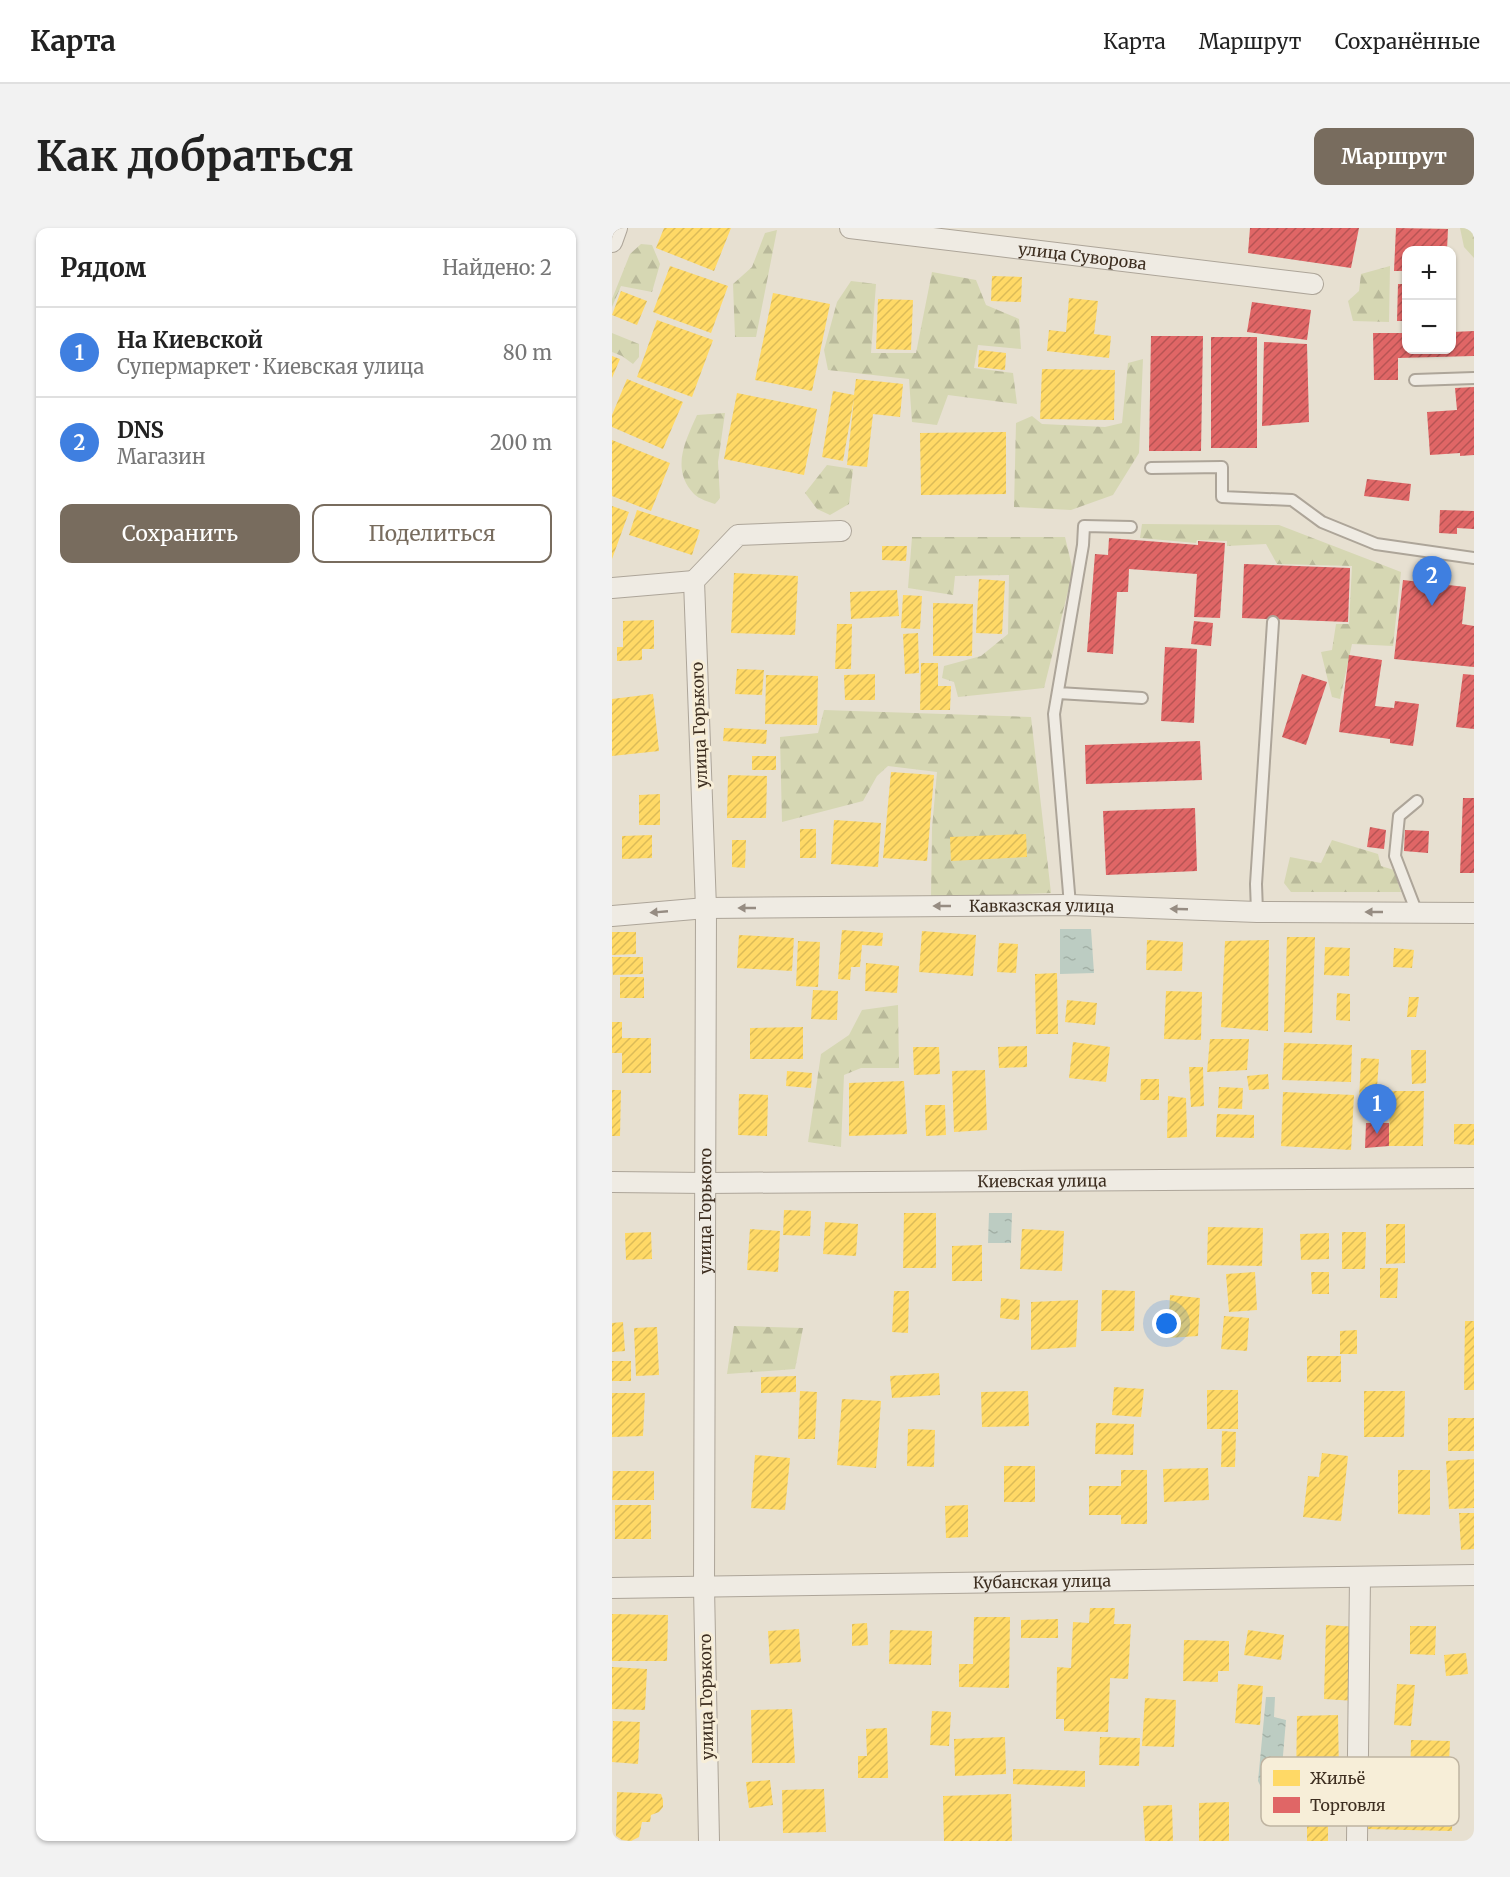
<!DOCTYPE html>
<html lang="ru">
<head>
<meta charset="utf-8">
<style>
  :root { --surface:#fff; --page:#f2f2f2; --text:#222; --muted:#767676; --line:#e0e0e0; --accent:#786c5e }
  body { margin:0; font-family:Merriweather,serif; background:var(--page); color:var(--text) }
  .controls { position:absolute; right:18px; top:18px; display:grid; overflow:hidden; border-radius:12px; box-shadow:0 2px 4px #0004 }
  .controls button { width:54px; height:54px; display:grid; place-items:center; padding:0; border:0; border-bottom:2px solid var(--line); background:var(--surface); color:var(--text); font:30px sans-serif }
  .you { position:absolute; left:555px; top:1096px; width:21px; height:21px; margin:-15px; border:4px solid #fff; border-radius:50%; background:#1a73e8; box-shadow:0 0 0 9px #1a73e833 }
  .badge { display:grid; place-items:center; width:39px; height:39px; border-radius:50%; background:var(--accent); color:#fff; font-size:20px; font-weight:700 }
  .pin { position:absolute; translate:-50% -50px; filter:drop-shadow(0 2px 3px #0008) }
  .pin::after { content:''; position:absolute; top:32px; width:21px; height:18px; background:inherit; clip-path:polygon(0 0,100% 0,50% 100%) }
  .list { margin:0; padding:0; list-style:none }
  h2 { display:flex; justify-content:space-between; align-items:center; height:78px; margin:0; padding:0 24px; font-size:26px }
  h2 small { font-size:20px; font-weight:400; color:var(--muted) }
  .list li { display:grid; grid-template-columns:39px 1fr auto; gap:18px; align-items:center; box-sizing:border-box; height:90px; padding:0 24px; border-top:2px solid var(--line) }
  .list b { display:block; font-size:22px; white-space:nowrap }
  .list p { margin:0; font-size:20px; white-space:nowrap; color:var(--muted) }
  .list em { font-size:20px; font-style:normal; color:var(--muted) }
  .actions { display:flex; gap:12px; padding:18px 24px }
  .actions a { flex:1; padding:14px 0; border:2px solid var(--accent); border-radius:12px; text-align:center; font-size:21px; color:var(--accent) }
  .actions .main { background:var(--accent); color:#fff }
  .map { position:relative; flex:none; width:862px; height:1613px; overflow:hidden; border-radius:12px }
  header { display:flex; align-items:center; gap:36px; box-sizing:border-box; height:84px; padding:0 30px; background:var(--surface); border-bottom:2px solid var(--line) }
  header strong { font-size:28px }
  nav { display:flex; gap:33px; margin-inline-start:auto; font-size:21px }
  .intro { display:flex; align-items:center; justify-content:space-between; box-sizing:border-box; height:144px; padding:0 36px }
  h1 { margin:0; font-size:42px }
  .button { padding:15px 27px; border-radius:12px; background:var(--accent); color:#fff; font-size:21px; font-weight:700 }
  main { display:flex; gap:36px; padding:0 36px }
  aside { flex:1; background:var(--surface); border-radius:12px; box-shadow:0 2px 4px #0004 }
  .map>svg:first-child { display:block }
</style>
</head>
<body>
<header>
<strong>Карта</strong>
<nav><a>Карта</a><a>Маршрут</a><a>Сохранённые</a></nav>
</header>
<div class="intro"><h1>Как добраться</h1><a class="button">Маршрут</a></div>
<main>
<aside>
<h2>Рядом<small>Найдено: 2</small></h2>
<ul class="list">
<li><span class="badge" style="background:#3f7fe0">1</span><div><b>На Киевской</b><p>Супермаркет · Киевская улица</p></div><em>80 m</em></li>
<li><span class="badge" style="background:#3f7fe0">2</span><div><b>DNS</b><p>Магазин</p></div><em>200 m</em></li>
</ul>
<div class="actions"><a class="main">Сохранить</a><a>Поделиться</a></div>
</aside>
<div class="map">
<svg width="862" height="1613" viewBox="0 0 862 1613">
  <defs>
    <pattern id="forest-firs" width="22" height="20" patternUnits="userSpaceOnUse" patternTransform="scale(1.5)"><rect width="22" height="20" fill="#d6d7b3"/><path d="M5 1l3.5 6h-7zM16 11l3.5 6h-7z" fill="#b9b99a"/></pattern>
    <pattern id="water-ripples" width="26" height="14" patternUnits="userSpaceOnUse" patternTransform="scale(1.5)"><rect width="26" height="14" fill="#bcccc2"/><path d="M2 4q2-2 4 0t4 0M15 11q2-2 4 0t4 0" fill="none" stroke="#a2b0a6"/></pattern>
    <pattern id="homes-hatch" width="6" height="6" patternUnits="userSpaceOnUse" patternTransform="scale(1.5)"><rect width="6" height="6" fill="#ffd966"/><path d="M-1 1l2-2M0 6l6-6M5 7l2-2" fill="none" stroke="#dbbb58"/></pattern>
    <pattern id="shops-hatch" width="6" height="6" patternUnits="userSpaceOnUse" patternTransform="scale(1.5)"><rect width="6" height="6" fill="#e06666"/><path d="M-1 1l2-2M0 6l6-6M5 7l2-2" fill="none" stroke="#b75454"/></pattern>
  </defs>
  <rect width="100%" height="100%" fill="#e7e0d1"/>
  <path fill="url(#forest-firs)" d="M848,0H862V30L852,19Z
    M165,2L144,109H123L121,56L140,39L153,5Z
    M29,16L40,17L48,36L40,64L9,58L0,79V71L18,26Z
    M778,38L777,94L741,93L736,73L747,63L749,46Z
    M320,44L364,52L374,77L407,91L409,121L366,117L362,140L401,145L405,176L336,167L325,197L300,194L297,151L216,142L212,122L225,74L239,53L264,56L259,125H304Z
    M0,105L27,116V129L21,136L10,128L0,124Z
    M531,131L527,225L501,267L459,282L402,279L404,195L420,188L430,196L493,199L510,195L516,135Z
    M113,185L106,234L108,270L103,276C97,274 87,271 82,266C58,241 74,212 85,187Z
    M215,237L241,241L237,276L218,287L205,281L193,265Z
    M530,296L667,297L789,344L781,418L740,416L728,471L720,469L709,424L720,422L724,396H737L740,338L665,336L654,316L615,318V313L585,312L584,315L528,310Z
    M300,309H453L461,343L432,460L346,469L342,454L330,450L332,438L369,428L396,406L397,347L343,348L341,367L296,360Z
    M212,482L419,489L439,665L319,670L320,600L325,544L276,538L265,548L251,573L170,594L168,509L206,505Z
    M720,612L766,626L769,638L782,642L789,664H679L672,655L678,629L709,635Z
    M286,777L287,840H249L232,847L229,919L196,914L209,826L237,807L250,782Z
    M122,1098L191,1100L183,1141L115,1146Z"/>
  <path fill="url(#water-ripples)" d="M448,701H479L482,745L448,746Z
    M377,985H400L399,1015H376Z
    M654,1469H663L662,1489L674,1492L668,1563L650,1561L646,1553Z"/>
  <path fill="url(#homes-hatch)" d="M52,0H119L102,43L44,20Z
    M58,38L116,58L99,105L41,84Z
    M380,48L410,49L409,74L379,73Z
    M9,63L35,73L25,97L0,87Z
    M161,65L218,76L200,163L143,152Z
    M457,70L486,73L482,106L499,108L497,130L435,123L437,102L454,104Z
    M266,71L301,72L299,122L264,121Z
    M45,92L101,112L80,169L25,149Z
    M367,122L394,125L393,142L366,139Z
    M0,128L8,131L0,150Z
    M430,141L503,142L502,192L428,191Z
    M15,151L71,174L51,221L0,199V187Z
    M244,151L291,156L288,189L261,186L255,239L235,237L242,170L231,233L210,229L221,163L242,167Z
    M125,165L205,181L192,247L112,231Z
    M394,204V266L309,267L308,205Z
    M0,212L58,235L39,283L0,268Z
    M0,278L17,284L0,331Z
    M25,282L88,302L80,327L17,307Z
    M270,318H295L294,333L270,332Z
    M122,345L186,348L183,407L119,405Z
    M367,351L393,353L390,406L364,405Z
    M285,362L287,388L239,391L238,364Z
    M291,367L310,368L308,401L289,400Z
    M321,375L361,376L360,428H321Z
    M42,392V421H30V432L5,433V419H11V393Z
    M225,396H240L239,441H223Z
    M306,405L307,445L293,446L291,406Z
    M309,435H326V458H339L338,482H308Z
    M125,441L152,442L150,467L123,466Z
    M263,446V472H233L232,447Z
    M154,447L206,448L205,497L153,496Z
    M41,466L47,523L0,528V471Z
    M112,500L155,502L154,516L111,513Z
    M140,528H164V542H140Z
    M279,544L322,547L315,633L271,630Z
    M116,547L155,548L154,590H115Z
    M48,566V597H27V567Z
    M222,592L269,595L266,639L219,636Z
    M188,601H204V630H188Z
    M414,606L415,629L339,633L338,609Z
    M40,607V630L10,631V608Z
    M120,612H134L133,640L120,639Z
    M230,702L271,705L270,718L250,717L248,739H239L238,752L226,751Z
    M310,703L364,707L361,748L307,744Z
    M0,704H24V726L0,727Z
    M127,707L182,710L180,743L125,740Z
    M675,709H703L700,805L672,804Z
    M535,712L571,714L570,743L534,742Z
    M657,712L656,803L609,799L613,713Z
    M186,713L208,714L206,759L184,758Z
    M387,715L406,716L404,745L385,744Z
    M713,719L738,720L737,748L712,747Z
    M782,720L802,722L800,740L781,739Z
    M0,729H31V746L1,747Z
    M254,735L287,738L285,765L253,763Z
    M445,745L446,806H424L423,746Z
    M8,749H32V770H8Z
    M201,762L226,763L225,792L199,791Z
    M554,763L590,764L589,812L552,811Z
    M725,765L738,766V793L724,792Z
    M797,769H807L804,789H795Z
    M455,772L485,775L483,797L453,794Z
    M0,794H10V810H39V845H10V825H0Z
    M191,799V831H138V800Z
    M598,811H637L635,842L595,844Z
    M461,814L498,819L494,854L457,850Z
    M672,815L740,817L739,854L670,852Z
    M415,818V839L387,840L386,819Z
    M301,819H327L328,846L302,847Z
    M799,822H814V855L800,856Z
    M749,830L767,831L764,873L747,872Z
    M577,839H591L592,878L579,879Z
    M373,842L375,902L342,904L340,843Z
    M175,843L200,845L199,860L174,858Z
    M656,846L657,861L637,862L635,848Z
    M529,851H547V872H528Z
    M292,853L295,906L237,908V855Z
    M607,859L631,860L630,881L606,880Z
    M0,862H9L8,908H0Z
    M778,863H812L811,918H777Z
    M671,864L742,867L739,922L669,918Z
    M127,866L156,867L155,908L126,907Z
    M556,868L574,870L575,909L555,910Z
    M313,877H333L334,907L314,908Z
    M605,886L642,887V910L604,909Z
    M842,896H862V917L842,916Z
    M172,982L199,983L198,1008L171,1007Z
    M292,985H324V1040H291Z
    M213,994L246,996L244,1028L211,1026Z
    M774,996H793V1035L774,1036Z
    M596,999L651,1000L650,1038L595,1037Z
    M138,1001L168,1003L166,1044L135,1042Z
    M410,1001L452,1003L450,1043L408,1041Z
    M39,1004L40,1031L14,1032L13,1005Z
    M730,1004H754L753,1041H730Z
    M717,1005V1031L689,1032L688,1006Z
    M370,1017V1053H340V1018Z
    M768,1040H786L785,1070H768Z
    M643,1044L645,1082L617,1084L614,1046Z
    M699,1044H717V1066H700Z
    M490,1062L523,1063L522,1103H489Z
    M282,1063H297L296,1105L280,1104Z
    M558,1067L588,1070L586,1108L556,1110Z
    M389,1070L408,1072L407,1092L388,1090Z
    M466,1072L464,1119L419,1122V1074Z
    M612,1088L637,1090L635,1123L609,1121Z
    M853,1093H862V1162H852Z
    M11,1094L13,1123L0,1124V1095Z
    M45,1099L47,1147L24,1148L22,1100Z
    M745,1102V1126H728V1103Z
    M695,1128H729V1154H695Z
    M0,1133H19V1153H0Z
    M327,1145L328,1167L280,1170L278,1148Z
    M184,1148V1164L149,1165V1149Z
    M502,1159L532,1161L529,1189L500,1187Z
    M595,1162H626V1201H595Z
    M188,1163L205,1164L203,1211H186Z
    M416,1163L417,1198L370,1199L369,1164Z
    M752,1163H793L792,1209H752Z
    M0,1165H33L31,1208L0,1209Z
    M230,1171L269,1173L264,1240L225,1237Z
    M836,1190H862V1223H836Z
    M484,1195L522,1196L521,1227L483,1226Z
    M296,1201L323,1202L322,1239L295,1238Z
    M610,1203L624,1204L623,1239H609Z
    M710,1225L736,1228L729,1293L691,1289L696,1248L707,1249Z
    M143,1227L178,1230L173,1282L139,1280Z
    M862,1231V1280L837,1281L834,1233Z
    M392,1238H423V1274H392Z
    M596,1240L597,1272L552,1274L551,1241Z
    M509,1242H535V1296H509V1287H477V1258H509Z
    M786,1242H818V1287L786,1286Z
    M1,1243H42V1272H0Z
    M3,1277H39V1311H3Z
    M356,1277V1309L334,1310L333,1278Z
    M847,1285H862V1321L849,1322Z
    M478,1380H503L502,1396H519L516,1451L498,1450L496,1504L452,1503V1491H444L445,1439L459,1440L461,1394L477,1395Z
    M0,1386L56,1387L55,1433H0Z
    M362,1389H398L397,1460L347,1459V1436H361Z
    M446,1391V1410H409V1392Z
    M255,1395L256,1417L240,1418V1396Z
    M714,1397L746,1399L743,1473L712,1471Z
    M798,1398H824L823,1427L798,1426Z
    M187,1401L189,1434L158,1436L156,1403Z
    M278,1402L320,1403L319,1437L277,1436Z
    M636,1402L672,1407L669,1432L632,1427Z
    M572,1412L617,1413V1443H606V1454L571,1453Z
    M854,1425L856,1446L834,1448L832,1427Z
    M0,1439L35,1441L33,1482L0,1481Z
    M626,1456L651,1458L648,1497L623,1495Z
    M785,1456L803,1457L799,1498L782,1497Z
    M533,1470L564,1472L562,1519L530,1518Z
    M180,1481L183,1535H140L139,1482Z
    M320,1483L339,1484L337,1518L318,1517Z
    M726,1487L727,1550L684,1551L685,1488Z
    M1,1493L28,1494L26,1536L0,1534Z
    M275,1500L276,1550H246V1528H255L254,1501Z
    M393,1509L394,1546L343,1548L342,1511Z
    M488,1509L528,1510L527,1538L487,1537Z
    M799,1512L838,1513L836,1557L798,1556Z
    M401,1541L473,1543V1559L401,1556Z
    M158,1552L161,1577L137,1580L134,1554Z
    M212,1561L214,1604L171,1605L170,1562Z
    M5,1564L49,1566L51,1572V1579L47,1584L39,1587L38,1594H30L27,1609L19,1613L10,1612L4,1608Z
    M399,1566L400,1613H332L331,1568Z
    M754,1568L841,1570L840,1603L753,1601Z
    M617,1574V1613H587V1575Z
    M560,1577L561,1613H533L531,1578Z
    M695,1584H716V1613H695Z"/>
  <path fill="url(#shops-hatch)" d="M638,0H747L739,40L636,25Z
    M784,0L836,1L835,22H794V43H782Z
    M786,56H794V93H785Z
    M640,74L699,82L695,112L635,104Z
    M862,103V128L786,130V152H762L761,105H794V122H840V104Z
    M539,108H591L589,223H537Z
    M599,109H645V220H599Z
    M652,114L695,116L697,194L650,198Z
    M862,159V227L848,228V225L818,227L815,184L845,182L843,160Z
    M755,251L799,256L797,273L752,268Z
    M828,282L862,283V301L845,300V306L827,305Z
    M497,310L586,317V313L613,315L608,390L582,389L585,346L517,341L516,364H505L501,426L475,424L483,326L496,327Z
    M632,336L738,340L736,394L630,390Z
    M791,352L854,359L850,396L862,398V439L782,431Z
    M582,393L601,395L599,418L579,416Z
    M553,419L585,421L582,495L549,493Z
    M737,427L770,432L763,478L782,480L783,473L807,476L801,518L778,515V511L727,504Z
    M690,446L715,454L694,517L670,509Z
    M851,446L862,447V501L844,499Z
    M588,513L590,552L474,556L473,517Z
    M851,570H862V645H848Z
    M583,580L585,643L494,647L491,583Z
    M758,599L774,602L772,621L755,619Z
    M793,602L817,603L816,625L792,623Z
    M754,895H777V918L753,920Z"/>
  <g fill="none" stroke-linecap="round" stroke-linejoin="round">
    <g stroke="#ada599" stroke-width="14">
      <path id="service" d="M803,152L862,150
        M539,240L610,239V269L680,272L710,294L764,316L862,330
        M446,465L530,470
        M805,573L787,588L783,628L805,685
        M458,677L442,486L471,317L472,298L519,299
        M645,684L644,656L661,394"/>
    </g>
    <g stroke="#ada599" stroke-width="22">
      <g id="minor">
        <path id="s1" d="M238,0L701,56"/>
        <path d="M0,14L5,0"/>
        <path d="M0,360L82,353"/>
        <path id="s2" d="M0,688L94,680L458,677L645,684L862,685"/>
        <path id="s3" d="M0,954L94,955L862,950"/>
        <path id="s4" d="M0,1360L862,1347"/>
        <path id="s5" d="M97,1613L92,1359L94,680L82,353L126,307L229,303"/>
        <path d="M745,1613L748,1349"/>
      </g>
    </g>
    <use href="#service" stroke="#efebe3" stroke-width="10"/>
    <use href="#minor" stroke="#efebe3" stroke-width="20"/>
  </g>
  <defs><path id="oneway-solid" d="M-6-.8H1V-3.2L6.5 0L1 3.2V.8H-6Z" transform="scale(1.5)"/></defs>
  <g fill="#968c82">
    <use href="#oneway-solid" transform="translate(330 678) rotate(180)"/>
    <use href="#oneway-solid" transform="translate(135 680) rotate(180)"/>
    <use href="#oneway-solid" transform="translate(567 681) rotate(-178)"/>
    <use href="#oneway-solid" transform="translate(47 684) rotate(175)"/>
    <use href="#oneway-solid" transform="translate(762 684) rotate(-180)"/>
  </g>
  <g text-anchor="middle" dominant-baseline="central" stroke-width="6" stroke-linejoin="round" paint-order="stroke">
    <g font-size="16" fill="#3d2e20" stroke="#f7eed8">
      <text stroke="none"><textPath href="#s1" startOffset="234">улица Суворова</textPath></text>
      <text transform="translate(87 497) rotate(-92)">улица Горького</text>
      <text stroke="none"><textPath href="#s2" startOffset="430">Кавказская улица</textPath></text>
      <text stroke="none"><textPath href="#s3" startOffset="430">Киевская улица</textPath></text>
      <text stroke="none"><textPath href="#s5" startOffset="630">улица Горького</textPath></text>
      <text stroke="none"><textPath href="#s4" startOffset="430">Кубанская улица</textPath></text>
      <text transform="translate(94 1469) rotate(-91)">улица Горького</text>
    </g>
  </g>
  <rect x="649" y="1529" width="198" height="69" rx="9" fill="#f7eed8" stroke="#bfb4a1" stroke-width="1.5"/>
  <rect x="661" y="1542" width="27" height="16" fill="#ffd966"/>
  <rect x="661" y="1569" width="27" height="16" fill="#e06666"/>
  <g font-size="16" fill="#3d2e20">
    <text x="698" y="1556">Жильё</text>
    <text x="698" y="1583">Торговля</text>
  </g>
</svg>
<div class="controls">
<button>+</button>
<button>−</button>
</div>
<div class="you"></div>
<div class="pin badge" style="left:765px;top:906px;background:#3f7fe0">1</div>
<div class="pin badge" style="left:820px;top:378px;background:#3f7fe0">2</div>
</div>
</main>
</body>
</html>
